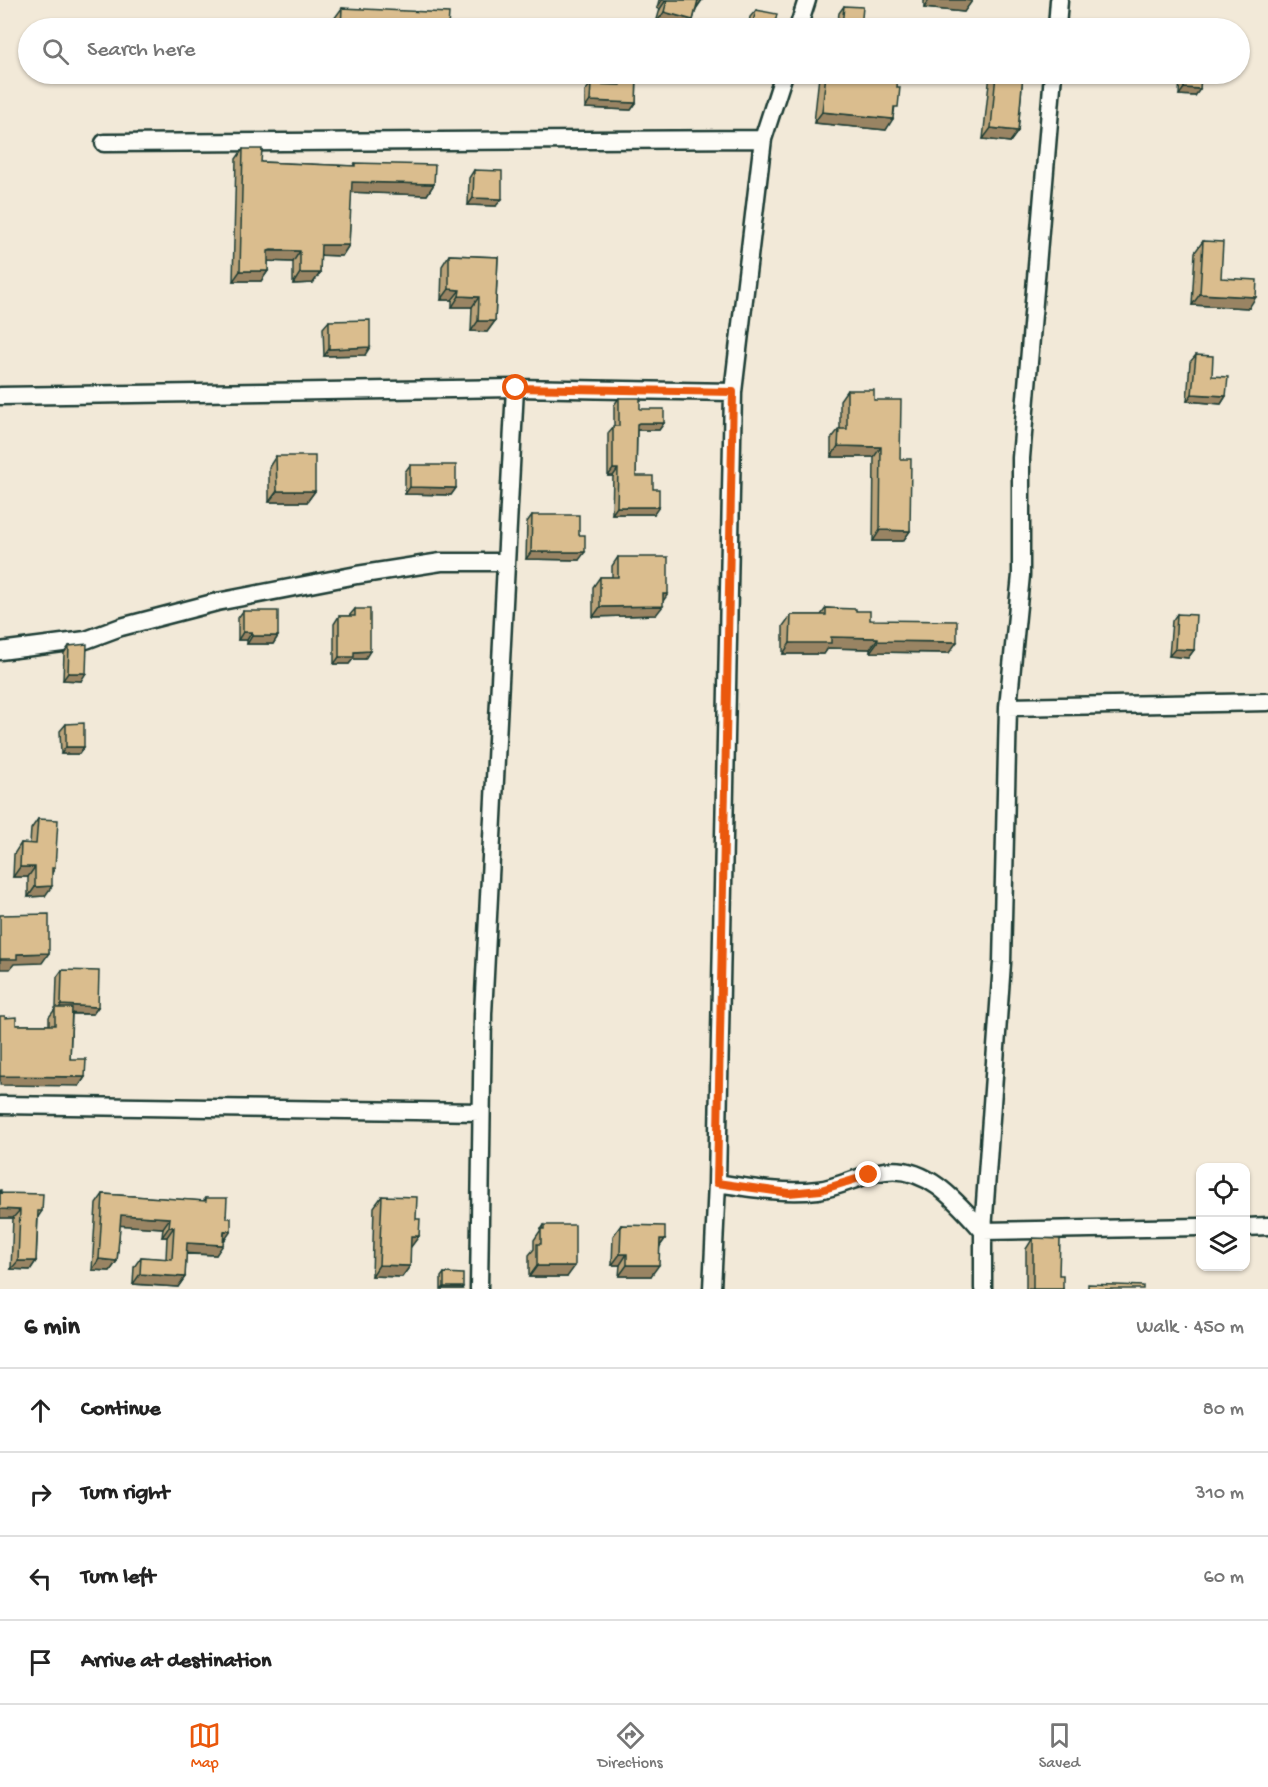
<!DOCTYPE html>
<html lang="en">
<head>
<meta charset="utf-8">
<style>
  :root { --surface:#fff; --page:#f2f2f2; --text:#222; --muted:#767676; --line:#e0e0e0; --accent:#ea580c }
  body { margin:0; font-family:"Gochi Hand",sans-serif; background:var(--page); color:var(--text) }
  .controls { position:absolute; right:18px; bottom:18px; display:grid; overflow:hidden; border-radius:12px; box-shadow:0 2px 4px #0004 }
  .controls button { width:54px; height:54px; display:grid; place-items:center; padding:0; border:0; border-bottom:2px solid var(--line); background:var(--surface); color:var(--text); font:30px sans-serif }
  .stop { position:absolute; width:18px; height:18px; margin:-14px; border:4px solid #ea580c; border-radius:50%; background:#fff }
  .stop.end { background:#ea580c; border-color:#fff; box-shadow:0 2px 6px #0008 }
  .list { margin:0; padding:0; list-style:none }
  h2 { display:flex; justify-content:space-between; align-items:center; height:78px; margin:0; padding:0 24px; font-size:26px }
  h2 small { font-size:20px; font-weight:400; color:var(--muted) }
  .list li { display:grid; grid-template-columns:39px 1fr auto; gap:18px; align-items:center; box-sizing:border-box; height:84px; padding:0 24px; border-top:2px solid var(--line) }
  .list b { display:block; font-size:22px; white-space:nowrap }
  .list em { font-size:20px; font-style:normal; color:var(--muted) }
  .icon { flex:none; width:33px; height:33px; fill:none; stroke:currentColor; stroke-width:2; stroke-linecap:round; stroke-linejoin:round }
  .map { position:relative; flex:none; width:1268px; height:1289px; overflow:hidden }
  .search { position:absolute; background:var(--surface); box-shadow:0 2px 4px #0004; left:18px; right:18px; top:18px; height:66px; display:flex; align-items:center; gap:15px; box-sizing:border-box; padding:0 21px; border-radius:33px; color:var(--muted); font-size:22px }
  .sheet { height:414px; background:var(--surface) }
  nav { display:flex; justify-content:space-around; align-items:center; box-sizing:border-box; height:84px; border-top:2px solid var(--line); background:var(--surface); font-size:16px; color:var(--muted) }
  nav a { display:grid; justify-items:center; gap:3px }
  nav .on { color:var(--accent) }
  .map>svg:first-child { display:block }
</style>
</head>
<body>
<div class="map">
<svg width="1268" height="1289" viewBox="0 0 1268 1289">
  <rect width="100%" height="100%" fill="#f2e9d8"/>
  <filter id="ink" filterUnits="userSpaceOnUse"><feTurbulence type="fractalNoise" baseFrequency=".0167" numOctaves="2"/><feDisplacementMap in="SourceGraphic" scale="12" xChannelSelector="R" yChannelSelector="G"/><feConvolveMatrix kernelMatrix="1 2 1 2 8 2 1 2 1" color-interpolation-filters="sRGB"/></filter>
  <g filter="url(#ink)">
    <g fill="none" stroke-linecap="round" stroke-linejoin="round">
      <g stroke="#1f3d34" stroke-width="21">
        <path id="minor" d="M798,28L807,0
          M1057,28L1059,0
          M104,143L763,139
          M0,396L515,388L733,392
          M0,651L86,640L121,627L217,602L357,575L441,562H506
          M1008,707L1268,702
          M0,1105L481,1112
          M717,1183C751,1188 784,1194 818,1190C841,1187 862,1174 885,1171C927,1165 958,1203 983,1231L1200,1227
          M1246,1227L1268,1226
          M479,1289L483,1014L515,388
          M712,1289L717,1183L733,392L763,139L784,74
          M983,1289V1231L1002,963L1008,707L1021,575V458L1053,74"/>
      </g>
      <use href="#minor" stroke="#fdfcf7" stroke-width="16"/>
    </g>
    <path fill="#bba37a" stroke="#1f3d34" stroke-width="1.5" d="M659,0H702L696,9L693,20L687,28H676L656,23L660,9L657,8Z
      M924,0H972L964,12L924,8Z
      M844,6L861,28H837L839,13Z
      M342,8L448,27L447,28H334V19Z
      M756,10L774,28H748L750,17Z
      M616,74H637L636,103L631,110L585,108V91L591,84L616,85Z
      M821,74H880L897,87L894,113L886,130L814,123L819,76Z
      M990,74H1023L1018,131L1010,142L983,139Z
      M1180,74H1201L1200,89L1195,96L1179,95Z
      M243,149L261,162L353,166L355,163L434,184L427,195L351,192L349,245L342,256L320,255V273L313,283L293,284V262L268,261V271L261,281H233L236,159Z
      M474,170L496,206L468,205L469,178Z
      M1203,241L1221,278L1249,308L1192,305L1195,252Z
      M449,255L498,257L495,321L487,332L471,331L472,307H452V300H441L442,266Z
      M329,321L365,355L324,356L323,328Z
      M1196,355L1226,396L1221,404L1187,401L1190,362Z
      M847,390L874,400L900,459L910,531L903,541H873L874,457H831V439L839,429H840V400Z
      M619,398L664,423L659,430H637L636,476L653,489L654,514H612L613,476H608V433L614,426V405Z
      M276,456L315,491L307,502H269V467Z
      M410,465L456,488L451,495L405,494V472Z
      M532,515L579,535V560L526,559L527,522Z
      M618,557L663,602L656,615L593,617V587L600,577H612V566Z
      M826,608L856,611L870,620L949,653L870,652V649L828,648L824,654H783V626L791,615H821Z
      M355,609L365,659H353L349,664H334V624L339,616H349Z
      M243,611L278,636L273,644H247V640H238V618Z
      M1177,614L1194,650L1188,658L1169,656L1172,621Z
      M69,646L81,681L63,680L64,653Z
      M66,724L84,747L79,754H61L60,731Z
      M38,819L55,868L52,873L45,896L28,897V877H13L14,854L21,843L30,844L31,829Z
      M62,970L98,1007L93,1014H72L70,1059L85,1077L79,1086L5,1018L16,1025H49V1017L56,1008L57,977Z
      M0,1190L1,1193L42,1211L38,1217L36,1261L30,1270L11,1269L13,1218H0Z
      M103,1194L203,1201L206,1198L224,1241L216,1255L186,1254L185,1277L178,1287L133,1284L134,1267L141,1257L166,1259L167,1237H162L163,1228L120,1225L117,1261L110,1271L92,1270L96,1204Z
      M382,1196L416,1219L419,1236L410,1247V1266L402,1277L372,1276L374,1207Z
      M544,1225L567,1277H529V1255L534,1249V1240Z
      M621,1225L665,1239L660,1246L651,1276H619L620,1265H612L613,1236Z
      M1033,1238L1059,1275L1063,1289H1026V1249Z
      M444,1273L462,1289H441V1277Z"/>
    <path fill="#998463" stroke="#1f3d34" stroke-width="1.5" d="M662,0H666L660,9L657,8Z
      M698,0H702L694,11Z
      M929,0H964L972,1L964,12L924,8Z
      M664,12L693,20L687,28H676L656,23Z
      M752,26L765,28H750Z
      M842,26L861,28H840Z
      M1184,88L1200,89L1195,96L1179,95Z
      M590,101L636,103L631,110L585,108Z
      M822,112L893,119L886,130L814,123Z
      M991,128L1018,131L1010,142L983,139Z
      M352,182L434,184L427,195L344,192Z
      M473,198L502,199L496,206L468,205Z
      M321,245H349L342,256L314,255Z
      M268,251H300L293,262L263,261Z
      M240,271H268L261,281H233Z
      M300,273H320L313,283L293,284Z
      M449,289L460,290L452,300H441Z
      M1200,294L1256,297L1249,308L1192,305Z
      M459,296L479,297L472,307H452Z
      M478,321H495L487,332L471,331Z
      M370,347L365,355L324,356L329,349Z
      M1192,394L1226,396L1221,404L1187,401Z
      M639,423H664L659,430H634L637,424Z
      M838,446L881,447L874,457H831Z
      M613,469H618L613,476H608Z
      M410,487L456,488L451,495L405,494Z
      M277,491H315L307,502H269Z
      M617,507H659L654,514H612Z
      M880,530L910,531L903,541H873Z
      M531,552H585L579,560L526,559Z
      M663,594H668L661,604Z
      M663,606L656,615L593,617L600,607Z
      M243,632H252L247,640H238Z
      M252,636H278L273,644H247Z
      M831,637L878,638L870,649L828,648L824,654H783L790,643Z
      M878,641L957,642L949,653L870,652Z
      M1175,649L1194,650L1188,658L1169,656Z
      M370,651L365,659H353L349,664H334L339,657L354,652Z
      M68,673H86L81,681L63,680Z
      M66,747H84L79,754H61Z
      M20,867H35L28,877H13Z
      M52,886L45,896L28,897L35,887Z
      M49,953L42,963L14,964L10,969H0V959L17,954Z
      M61,1005L98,1007L93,1014L56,1013Z
      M0,1076L85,1077L79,1086L0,1085Z
      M0,1209L20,1210L13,1218H0Z
      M121,1215L170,1218L163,1228L114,1225Z
      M169,1227H174L167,1237H162Z
      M224,1231H231L224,1241Z
      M411,1236H419L411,1247L403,1246Z
      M660,1239H665L657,1250Z
      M187,1243L223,1245L216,1255L180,1253Z
      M620,1254H627L620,1265H612Z
      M99,1259L117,1261L110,1271L92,1270Z
      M18,1261H36L30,1270L11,1269Z
      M379,1265L410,1266L402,1277L372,1276Z
      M627,1265H659L651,1276H619Z
      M537,1266H575L567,1277H529Z
      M140,1274L185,1277L178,1287L133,1284Z
      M444,1287H463L462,1289H442Z"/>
    <path fill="#dabd8e" stroke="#1f3d34" stroke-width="1.5" d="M667,0H698L693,20L664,12Z
      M844,6L863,7L861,28L842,26Z
      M342,8L449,13L448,27H443V28H341Z
      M756,10L777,14L774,28H765L752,26Z
      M621,74H637L636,103L590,101L591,84L620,85Z
      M826,74H880L898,75L897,87H900L898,107H894L893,119L822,112Z
      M996,74H1023L1018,131L991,128Z
      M1185,74H1201L1200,89L1184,88Z
      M243,149H262L261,162L355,166V163L435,165L434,184L352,182L349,245H321L320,273H300V251L271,250L268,251V271H240Z
      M474,170L502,171V199L473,198Z
      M1203,241L1223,242L1221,278L1257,280L1256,297L1200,294Z
      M449,255L498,257L495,321H478L479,297L459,296L460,290L449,289Z
      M370,320V347L329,349V321Z
      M1196,355L1213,356L1212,376L1228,377L1226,396L1192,394Z
      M847,390H874V400H901L900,459H911L910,531L880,530L881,447L838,446L839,429H847Z
      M619,398H640V409H664V423H639L637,424L636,476H653V489H659V507H617L618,469H613V426H619Z
      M276,456H315V491H277Z
      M410,465H456V488L410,487Z
      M532,515H579V535H585V552H531Z
      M618,557H668V594H663V606L600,607V577H618Z
      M826,608L856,609V611H870V620L957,621V642L878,641V638L831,637V643H790L791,615H826Z
      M355,609H370V651L354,652V657H339V616H355Z
      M243,611H278V636H252V632H243Z
      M1177,614L1196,615L1194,650L1175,649Z
      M87,644L86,673H68L69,646Z
      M84,723V747H66V724Z
      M38,819L58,820L55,868H52V886L35,887V867H20L21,843L36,844Z
      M49,914V953L17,954V959H0V915Z
      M62,970L99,971L98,1007L61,1005Z
      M55,1008H72L70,1059H86L85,1077L0,1076V1016H5V1018L16,1017V1025H55Z
      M0,1190H1V1193L43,1194L42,1211H38L36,1261H18L20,1210L0,1209Z
      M103,1194L206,1201V1198H227L226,1218H231V1231H224L223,1245L187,1243L185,1277L140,1274L141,1257L172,1259L174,1227H169L170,1218L121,1215L117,1261L99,1259Z
      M382,1196L417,1197L416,1219H420L419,1236H411L410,1266L379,1265Z
      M544,1225H575V1266H537V1244H541V1229H544Z
      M621,1225L665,1226V1239H660L659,1265H627V1254H620Z
      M1033,1238L1060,1239L1059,1275H1063V1289H1033Z
      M444,1273L463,1274V1287H444Z
      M1088,1284L1143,1286V1289H1088Z"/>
  </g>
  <g fill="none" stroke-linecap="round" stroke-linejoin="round" filter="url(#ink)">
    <path stroke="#ea580c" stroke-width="8" d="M516,388L733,392L717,1183L789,1193L821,1190L869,1175"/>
  </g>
</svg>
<div class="controls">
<button><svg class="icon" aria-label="locate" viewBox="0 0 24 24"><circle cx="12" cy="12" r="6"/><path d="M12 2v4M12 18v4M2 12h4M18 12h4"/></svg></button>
<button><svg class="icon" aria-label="layers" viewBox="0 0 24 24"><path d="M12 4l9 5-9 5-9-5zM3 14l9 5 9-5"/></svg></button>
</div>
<div class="stop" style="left:516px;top:388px"></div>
<div class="stop end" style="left:869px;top:1175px"></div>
<div class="search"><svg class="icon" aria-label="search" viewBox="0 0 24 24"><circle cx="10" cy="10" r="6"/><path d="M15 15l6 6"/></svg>Search here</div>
</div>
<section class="sheet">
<h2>6 min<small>Walk · 450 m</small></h2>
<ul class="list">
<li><svg class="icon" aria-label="ahead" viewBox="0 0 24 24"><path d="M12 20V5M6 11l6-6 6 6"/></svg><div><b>Continue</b></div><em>80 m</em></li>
<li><svg class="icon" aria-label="right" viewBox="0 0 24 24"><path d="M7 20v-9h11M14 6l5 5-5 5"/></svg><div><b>Turn right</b></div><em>310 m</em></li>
<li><svg class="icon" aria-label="left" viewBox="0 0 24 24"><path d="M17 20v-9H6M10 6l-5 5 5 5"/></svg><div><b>Turn left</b></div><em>60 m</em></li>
<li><svg class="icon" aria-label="arrive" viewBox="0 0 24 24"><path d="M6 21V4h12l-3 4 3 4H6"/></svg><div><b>Arrive at destination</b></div></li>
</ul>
</section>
<nav>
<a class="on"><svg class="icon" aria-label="map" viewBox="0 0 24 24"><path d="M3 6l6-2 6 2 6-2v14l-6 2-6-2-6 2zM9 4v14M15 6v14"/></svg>Map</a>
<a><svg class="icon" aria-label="directions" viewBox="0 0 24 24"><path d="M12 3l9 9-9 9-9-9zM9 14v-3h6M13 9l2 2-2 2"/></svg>Directions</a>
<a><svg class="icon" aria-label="saved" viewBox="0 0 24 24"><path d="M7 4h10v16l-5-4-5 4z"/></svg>Saved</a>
</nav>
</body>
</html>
